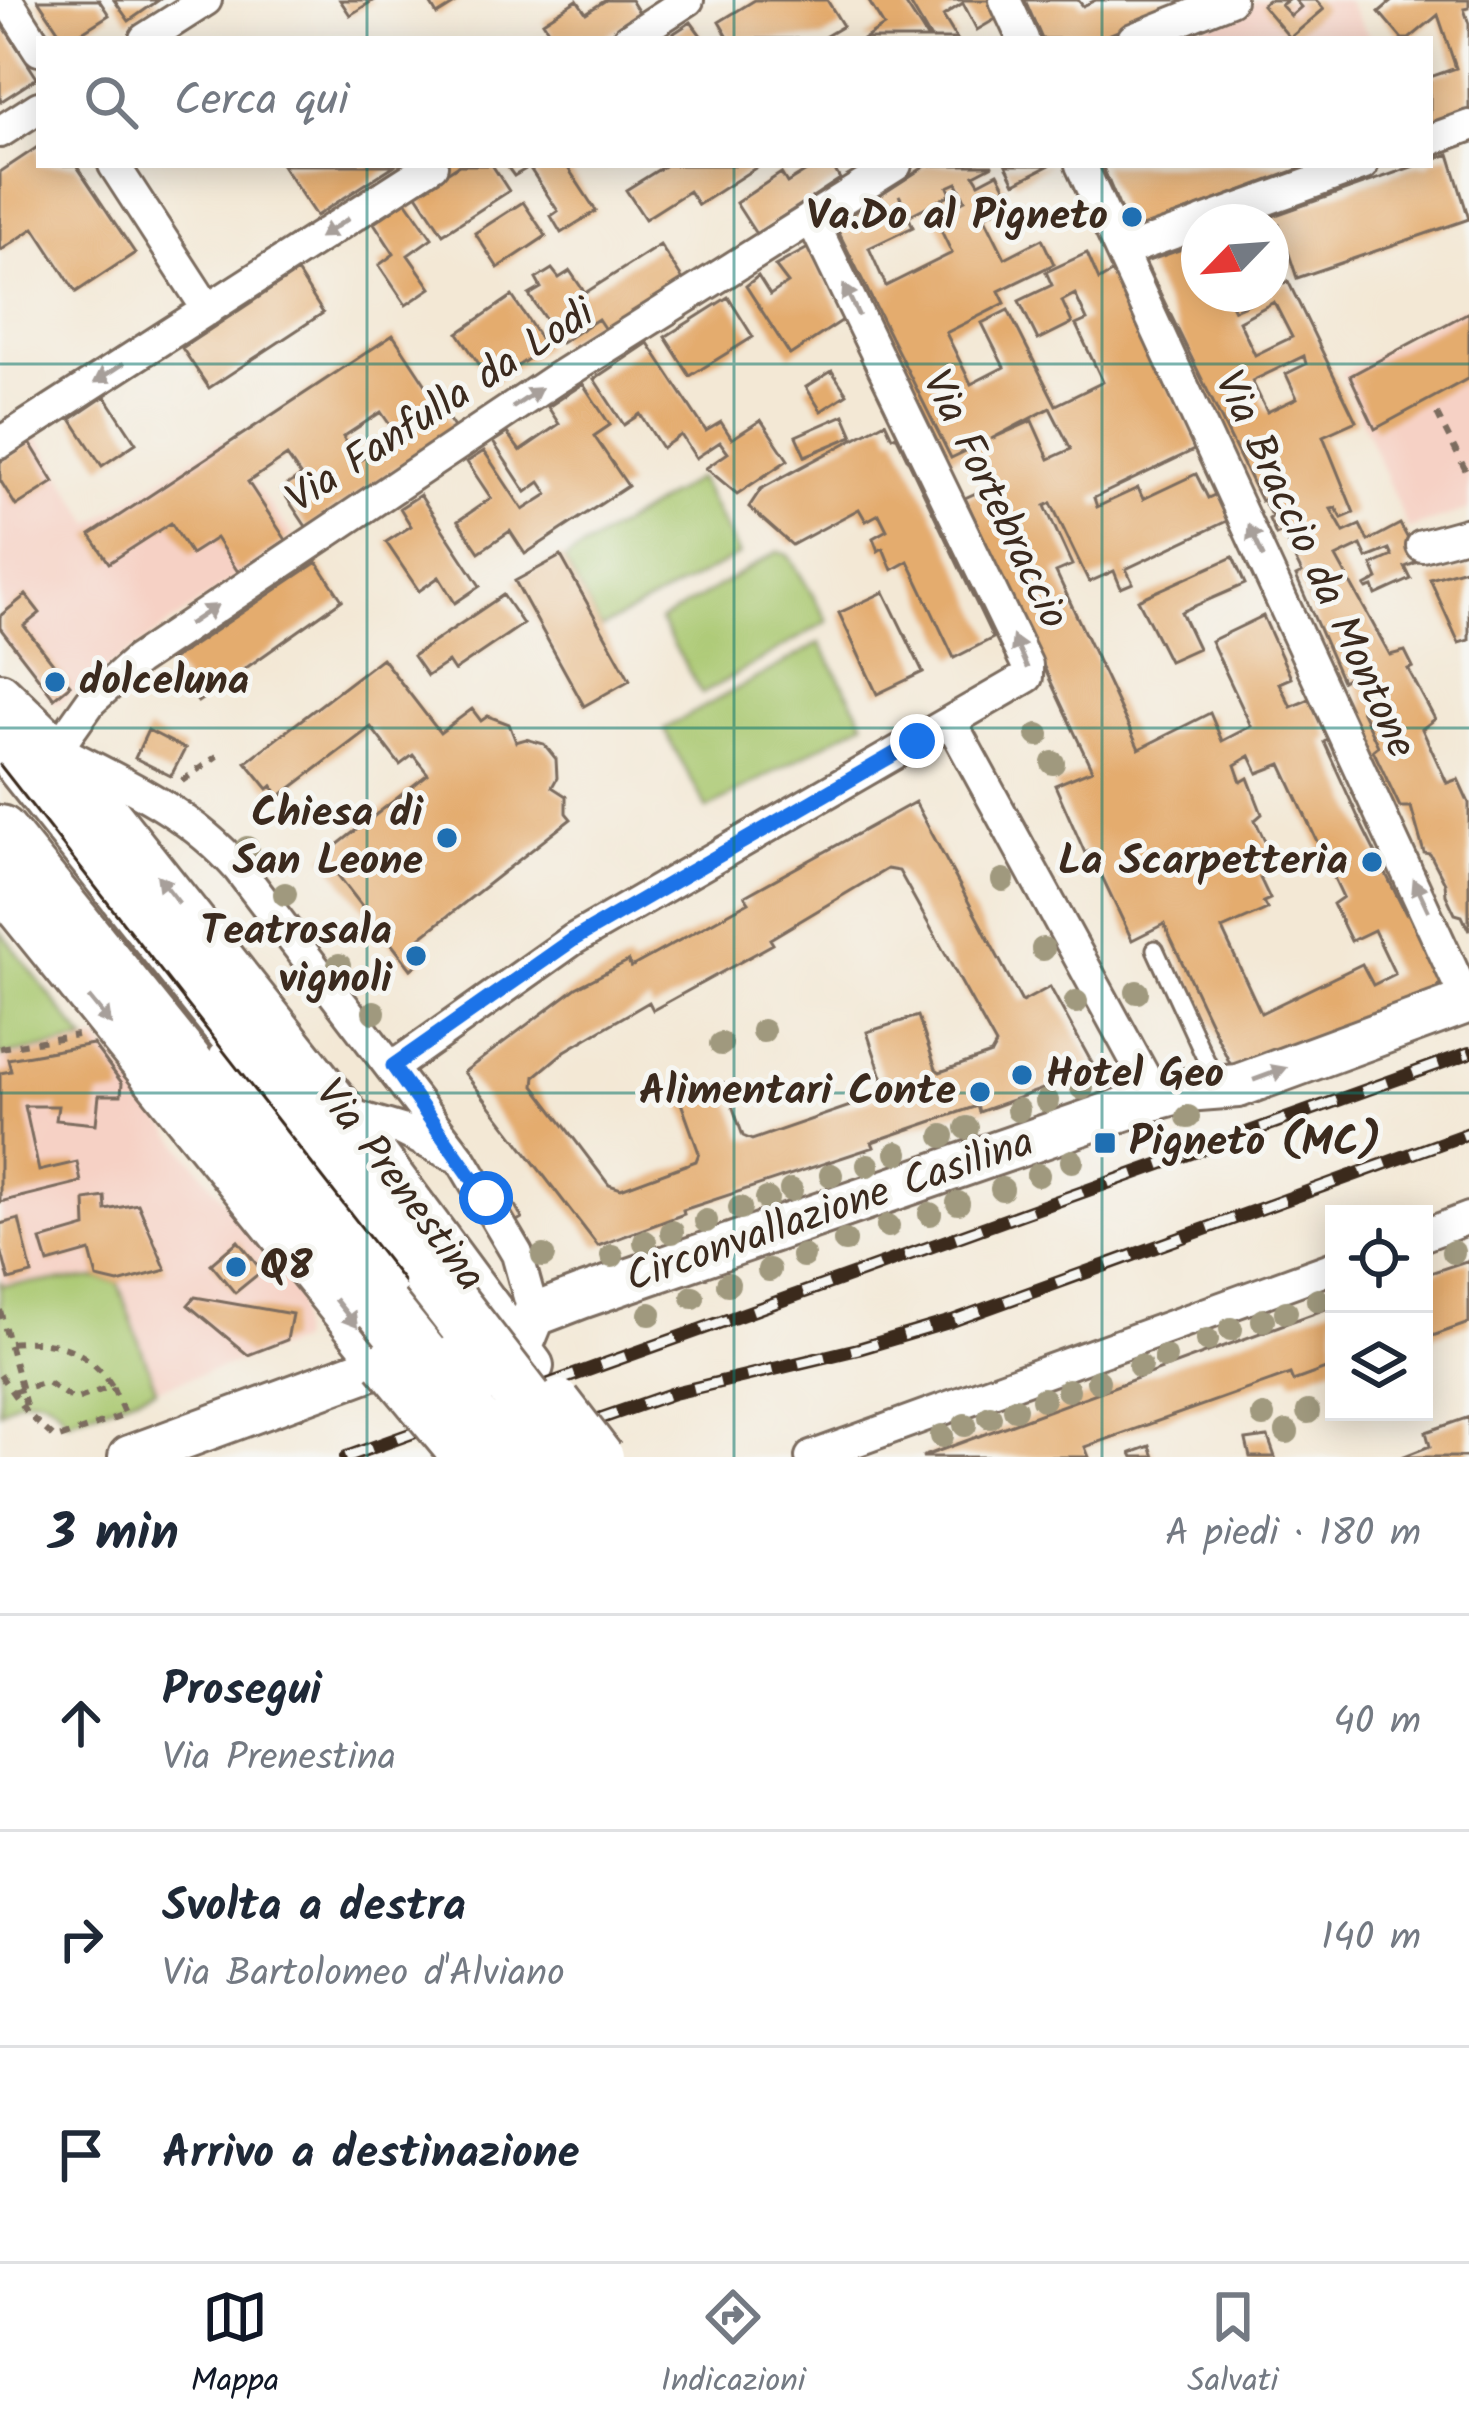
<!DOCTYPE html>
<html lang="it">
<head>
<meta charset="utf-8">
<style>
  :root { --surface:#fff; --page:#f6f6f7; --text:#1f2937; --muted:#747a83; --line:#e0e1e3; --accent:#111827 }
  body { margin:0; font-family:Kalam,sans-serif; background:var(--page); color:var(--text) }
  .controls { position:absolute; right:36px; bottom:36px; display:grid; overflow:hidden; border-radius:0px; box-shadow:0 6px 30px #0003 }
  .controls button { width:108px; height:108px; display:grid; place-items:center; padding:0; border:0; border-bottom:3px solid var(--line); background:var(--surface); color:var(--text); font:60px sans-serif }
  .compass { position:absolute; left:1181px; top:204px; width:108px; height:108px; border-radius:50%; background:var(--surface); box-shadow:0 6px 30px #0003; rotate:245deg }
  .stop { position:absolute; width:36px; height:36px; margin:-27px; border:9px solid #1a73e8; border-radius:50%; background:#fff }
  .stop.end { background:#1a73e8; border-color:#fff; box-shadow:0 3px 12px #0008 }
  .list { margin:0; padding:0; list-style:none }
  h2 { display:flex; justify-content:space-between; align-items:center; height:156px; margin:0; padding:0 48px; font-size:51px }
  h2 small { font-size:39px; font-weight:400; color:var(--muted) }
  .list li { display:grid; grid-template-columns:78px 1fr auto; gap:36px; align-items:center; box-sizing:border-box; height:216px; padding:0 48px; border-top:3px solid var(--line) }
  .list b { display:block; font-size:45px; white-space:nowrap }
  .list p { margin:0; font-size:39px; white-space:nowrap; color:var(--muted) }
  .list em { font-size:39px; font-style:normal; color:var(--muted) }
  .icon { flex:none; width:66px; height:66px; fill:none; stroke:currentColor; stroke-width:2; stroke-linecap:round; stroke-linejoin:round }
  .map { position:relative; flex:none; width:1469px; height:1457px; overflow:hidden }
  .search { position:absolute; background:var(--surface); box-shadow:0 6px 30px #0003; left:36px; right:36px; top:36px; height:132px; display:flex; align-items:center; gap:30px; box-sizing:border-box; padding:0 42px; border-radius:0px; color:var(--muted); font-size:45px }
  .sheet { height:804px; background:var(--surface) }
  nav { display:flex; justify-content:space-around; align-items:center; box-sizing:border-box; height:168px; border-top:3px solid var(--line); background:var(--surface); font-size:33px; color:var(--muted) }
  nav a { display:grid; justify-items:center; gap:6px }
  nav .on { color:var(--accent) }
  .map>svg:first-child { display:block }
</style>
</head>
<body>
<div class="map">
<svg width="1469" height="1457" viewBox="0 0 1469 1457">
  <rect width="100%" height="100%" fill="#f6f6f2"/>
  <filter id="ink" filterUnits="userSpaceOnUse"><feTurbulence type="fractalNoise" baseFrequency=".00833" numOctaves="2"/><feDisplacementMap in="SourceGraphic" scale="24" xChannelSelector="R" yChannelSelector="G"/><feConvolveMatrix kernelMatrix="1 2 1 2 8 2 1 2 1" color-interpolation-filters="sRGB"/></filter>
  <filter id="wash" filterUnits="userSpaceOnUse"><feTurbulence type="fractalNoise" baseFrequency=".004" numOctaves="4" result="noise"/><feDisplacementMap in="SourceGraphic" scale="48" xChannelSelector="R" yChannelSelector="G"/><feGaussianBlur stdDeviation="2.7" result="paint"/><feColorMatrix in="noise" values="0 0 0 0 0 0 0 0 0 0 0 0 0 0 0 0 0 1.4 0 .05"/><feComposite in="paint" operator="in"/></filter>
  <g filter="url(#wash)">
    <rect width="100%" height="100%" fill="#f3e8d5"/>
    <path fill="#f6d1c5" d="M1256,0H1346L1371,39H1175L1245,9Z
      M1463,306L1469,315V510L1408,529L1342,374Z
      M37,436L92,524L220,440L293,536L56,705L0,636V463Z
      M98,1040L300,1297L298,1342L156,1389L118,1283L97,1278L1,1285L0,1057Z"/>
    <path fill="#a9c76e" stroke="#727846" stroke-width="3" d="M698,478L739,555L601,628L564,560Z
      M779,551L788,554L828,621L702,694L660,621Z
      M820,643L864,722L707,809L664,729Z
      M0,931L81,1035L86,1041L0,1056Z
      M97,1278L118,1283L156,1389L66,1421C52,1391 23,1392 0,1412V1280L2,1285Z"/>
    <g id="blocks">
      <path fill="#e4ac6e" fill-rule="evenodd" d="M38,0H99L109,15L71,39H64Z
        M114,0H159L129,21Z
        M340,0H374L350,15Z
        M428,0H461L437,15Z
        M577,0L586,13L606,0H631L640,14L603,39H554L543,22Z
        M755,0H827L843,26L821,39H729L719,22Z
        M868,0H903L928,39H864L884,26Z
        M908,0H991L999,17L977,30L963,3L943,16L957,39H931Z
        M1025,0H1078L1083,6L1096,0H1192L1099,39H1042Z
        M1268,0H1288L1281,5L1291,16L1301,7L1295,0H1316L1324,9L1290,38L1262,5Z
        M1393,0H1469V8L1464,9L1469,24V110L1430,123V77L1456,68L1438,15L1409,39H1402L1379,12Z
        M0,21L37,78L0,102Z
        M691,22L702,37L665,39Z
        M39,146V165H76L135,253L76,292L34,228L0,251V172Z
        M1449,154L1469,219L1297,278L1279,224L1271,227V222H1256L1417,165H1430V161Z
        M282,165H395L316,216Z
        M459,165H492L509,191L443,234L416,193Z
        M506,165H566L596,211L561,233L551,216L558,211L529,167L514,176Z
        M666,165H760L698,205L689,191L645,219L626,190Z
        M816,165H832L840,179L756,234L736,203L781,173L787,183Z
        M927,165H993L974,175L979,183L998,173L1006,188L1000,191L1003,198L996,201L999,208L984,216L1005,258L1042,239L1054,264L999,291L1005,303L946,333L971,384L1004,367L982,323L1008,310L1056,405L1103,382L1076,325L1087,320L1075,294L1062,301L1072,323L1038,340L1019,301L1052,285L1046,272L1087,253L1099,280L1113,272L1198,448L1094,498L1097,507L1138,488L1143,499L1196,474L1208,498L1221,492L1233,518L1126,569L1133,583L1121,588L1114,571L1089,582L1051,503L1045,506L1072,565L1056,572L1139,749L1210,713L1222,741L1251,726L1211,641L1263,616L1291,678L1279,683L1291,707L1312,698L1330,738L1324,742L1363,828L1406,914L1413,911L1443,979L1435,992L1232,1068L1164,924L1132,940L1090,851L1085,853L1055,785L1092,770L965,498L989,487L970,449L951,458L835,225ZM957,183L965,200L934,216L952,253L886,286L869,248L913,227L899,195L910,215L951,194L948,187ZM1050,408L1071,449L1049,459L1032,421L991,439ZM1250,756L1258,773L1281,764L1343,897L1333,904L1351,941L1374,930L1395,974L1373,985L1362,964L1261,1013L1222,929L1267,909L1263,902L1270,899L1260,878L1278,869L1255,820L1262,814L1248,778L1241,782L1235,765Z
        M1006,165H1050L1015,183Z
        M1102,165H1307V166L1130,232Z
        M406,201L432,238L408,255L431,288L406,305L379,265L394,254L374,223Z
        M523,202L546,236L498,268L475,233Z
        M1199,243V294H1226L1234,310L1271,294V290L1288,281L1356,421L1323,436L1354,513L1342,518L1336,508L1331,509L1344,532L1360,525L1368,541L1400,524L1420,561L1405,567L1411,579L1376,595L1373,587L1367,589L1365,586L1378,579L1372,565L1392,556L1389,549L1367,558L1361,545L1336,557L1390,655L1405,651L1413,667L1408,669L1435,719L1422,729L1447,783L1458,779L1469,803V931L1462,916L1455,914L1446,895L1445,883L1430,854L1424,853L1411,807H1400L1373,750L1378,746L1361,710L1363,702L1352,675L1342,681L1296,576L1302,573L1282,532L1276,535L1269,519L1272,517L1263,500L1261,501L1145,262ZM1274,302L1292,337L1255,355L1239,321ZM1304,356L1306,364L1286,374L1297,398L1267,412L1252,381Z
        M660,245L685,283L608,334L598,319L561,343L529,295L541,288L536,279L552,269L559,278L570,271L585,293Z
        M810,247L843,320L790,355L746,286L758,276L770,295L788,283L775,266Z
        M297,272L323,313L209,388L182,348Z
        M512,296L546,347L492,383L458,333Z
        M728,297L753,337L690,376L665,337Z
        M1469,312V378L1375,429L1350,376Z
        M393,335L455,429L307,528L281,489L301,476L287,456L248,482L286,540L238,572L216,538L191,554L171,523L109,563L90,535ZM381,412L397,435L359,461L343,437Z
        M648,343L706,431L721,422L732,439L761,420L788,460L737,494L706,468L728,453L720,442L696,458L681,435L662,448L640,414L624,425L594,379Z
        M832,371L847,394L821,411L806,387Z
        M583,384L610,425L594,436L628,486L525,554L510,531L479,552L458,521L491,498L467,462L484,451L523,510L548,494L540,482L526,492L493,442L507,433L520,451L559,424L548,407Z
        M105,396L136,443L102,466L71,419Z
        M844,415L853,436L805,456L796,436Z
        M885,422L892,437L896,435L993,638L954,658L908,561L892,570L883,548L878,551L873,538L887,530L879,514L866,521L859,509L792,545L749,507L761,489Z
        M30,443L54,482L16,506L0,480V462Z
        M420,495L480,586L455,603L439,577L419,591L386,542L411,526L400,508Z
        M561,556L630,680L584,706L515,581Z
        M1233,557L1245,584L1181,612L1198,648L1169,661L1138,600Z
        M317,562L342,600L198,702L170,661Z
        M1469,568V640L1459,643L1430,579Z
        M884,592L923,672L877,694L839,613Z
        M26,595L40,613L24,626L70,685L54,698L0,628V616Z
        M503,595L523,624L454,671L448,662L427,676L413,656Z
        M382,658L440,733L472,709L481,721L488,716L509,724L516,742L526,739L544,744L556,759L557,778L552,787L566,796V813L571,819L421,937L432,952L411,969L323,856L428,774L413,755L400,765L371,727L279,797L272,786L268,789L246,762Z
        M148,730L185,749L171,776L135,758Z
        M915,802L1022,1002L1050,987L1093,1065L1062,1076L1065,1081L979,1112L977,1106L872,1142L874,1147L683,1210L684,1214L598,1246L464,1072L576,988L628,961L631,967L749,902L745,896ZM887,869L899,871L996,1045L991,1054L940,1072L936,1069L918,1016L867,1032L885,1086L882,1095L752,1140L743,1136L724,1083L680,1100L699,1153L696,1161L621,1189L609,1185L534,1086L535,1076L565,1051L649,1002L653,1010L773,944L770,939Z
        M93,1044L122,1083L121,1095H99L96,1124L56,1120L58,1106H25L39,1171L77,1162L81,1182L0,1202V1073L11,1071L8,1059Z
        M105,1197L106,1210L138,1204L166,1270L118,1283L97,1278L90,1251L48,1263L41,1240L86,1227L85,1200Z
        M512,1200L522,1218L508,1226L498,1207Z
        M19,1219L32,1274L9,1280L0,1246V1224Z
        M238,1241L262,1271L235,1293L211,1264Z
        M1469,1260V1323L1424,1339V1275Z
        M195,1297L292,1314L287,1340L248,1355L188,1305Z
        M1334,1306V1366L1293,1381L1290,1374L1085,1447L1089,1457H922Z
        M1469,1417V1457H1402L1430,1446L1426,1432Z
        M1268,1437L1275,1457H1250L1246,1440Z
        M1150,1446L1154,1457H1133L1131,1453Z"/>
    </g>
  </g>
  <g filter="url(#ink)">
    <use href="#blocks" fill-opacity="0" stroke="#7b6c5e" stroke-width="3"/>
    <g fill="none" stroke-linecap="round" stroke-linejoin="round">
      <g stroke="#7b6c5e" stroke-width="21">
        <path id="lane" d="M1155,949L1216,1082
          M218,1053L447,1345"/>
      </g>
      <g stroke="#7b6c5e" stroke-width="36">
        <path id="street" d="M7,0L39,50
          M1005,0L1023,39
          M145,39L206,0
          M628,39L688,0
          M1133,39L1230,0
          M0,132L39,107
          M1430,140L1469,126
          M114,165L208,310
          M1081,165L1467,1002
          M1203,222L1362,165
          M1121,252L1199,224
          M0,443L432,165
          M1422,546L1469,533
          M951,722L1156,1098
          M393,1067L574,939L1027,677V665L811,218
          M345,1113L402,1130L452,1155
          M1424,1235L1469,1218
          M534,1315L517,1254L462,1161L238,868C188,811 123,783 57,749L91,701L137,660L554,380L896,165
          M811,1457L1334,1267"/>
      </g>
      <g stroke="#7b6c5e" stroke-width="48">
        <path id="secondary" d="M0,694L57,749L345,1113L532,1366
          M0,887L385,1363L130,1457
          M520,1349L534,1315L581,1297L1156,1098L1186,1090L1238,1086L1469,1001"/>
      </g>
      <g stroke="#7b6c5e" stroke-width="60">
        <path id="highway" d="M0,735L431,1278
          M0,833L382,1308"/>
      </g>
      <path stroke="#7b6c5e" stroke-width="6" stroke-dasharray="9 9" stroke-linecap="butt" d="M1437,414L1469,477
        M182,781L217,756
        M0,1048L77,1035
        M0,1310L27,1409
        M10,1343C53,1338 88,1349 112,1386L74,1400L47,1382L11,1392
        M0,1375L27,1413L56,1439L125,1415L112,1386"/>
      <use href="#lane" stroke="#fff" stroke-width="15"/>
      <use href="#street" stroke="#fff" stroke-width="30"/>
      <use href="#secondary" stroke="#fff" stroke-width="42"/>
      <use href="#highway" stroke="#fff" stroke-width="54"/>
      <path stroke="#3b2a1e" stroke-width="3" d="M0,765L541,1457"/>
      <g stroke="#3b2a1e" stroke-width="14">
        <path id="rail" d="M346,1457L1469,1053
          M489,1457L674,1393L858,1349L952,1321L1469,1133"/>
      </g>
      <use href="#rail" stroke="#f6f6f2" stroke-width="9" stroke-dasharray="27" stroke-linecap="butt"/>
      <g stroke="#7b6c5e" stroke-width="21" stroke-linecap="butt">
        <path id="lane-bridge" d="M447,1345L486,1395
          M516,1433L535,1457"/>
      </g>
      <g stroke="#7b6c5e" stroke-width="48" stroke-linecap="butt">
        <path id="secondary-bridge" d="M385,1363L463,1457
          M559,1401L602,1457"/>
      </g>
      <g stroke="#7b6c5e" stroke-width="60" stroke-linecap="butt">
        <path id="highway-bridge" d="M431,1278L569,1457
          M382,1308L502,1457"/>
      </g>
      <use href="#lane-bridge" stroke="#fff" stroke-width="15"/>
      <use href="#secondary-bridge" stroke="#fff" stroke-width="42"/>
      <use href="#highway-bridge" stroke="#fff" stroke-width="54"/>
    </g>
    <g fill="#a0997e">
      <circle cx="1038" cy="735" r="12"/>
      <circle cx="1053" cy="763" r="12"/>
      <circle cx="247" cy="848" r="12"/>
      <circle cx="1003" cy="880" r="12"/>
      <circle cx="285" cy="894" r="12"/>
      <circle cx="1043" cy="949" r="12"/>
      <circle cx="339" cy="965" r="12"/>
      <circle cx="1137" cy="992" r="12"/>
      <circle cx="1076" cy="1002" r="12"/>
      <circle cx="374" cy="1012" r="12"/>
      <circle cx="763" cy="1031" r="12"/>
      <circle cx="721" cy="1044" r="12"/>
      <circle cx="1082" cy="1088" r="12"/>
      <circle cx="1047" cy="1101" r="12"/>
      <circle cx="1018" cy="1110" r="12"/>
      <circle cx="1188" cy="1117" r="12"/>
      <circle cx="967" cy="1128" r="12"/>
      <circle cx="1153" cy="1132" r="12"/>
      <circle cx="943" cy="1136" r="12"/>
      <circle cx="897" cy="1153" r="12"/>
      <circle cx="1072" cy="1161" r="12"/>
      <circle cx="868" cy="1165" r="12"/>
      <circle cx="831" cy="1175" r="12"/>
      <circle cx="1038" cy="1175" r="12"/>
      <circle cx="1002" cy="1189" r="12"/>
      <circle cx="791" cy="1190" r="12"/>
      <circle cx="767" cy="1199" r="12"/>
      <circle cx="958" cy="1203" r="12"/>
      <circle cx="740" cy="1208" r="12"/>
      <circle cx="930" cy="1214" r="12"/>
      <circle cx="706" cy="1221" r="12"/>
      <circle cx="888" cy="1226" r="12"/>
      <circle cx="672" cy="1232" r="12"/>
      <circle cx="845" cy="1241" r="12"/>
      <circle cx="645" cy="1242" r="12"/>
      <circle cx="1453" cy="1252" r="12"/>
      <circle cx="543" cy="1256" r="12"/>
      <circle cx="612" cy="1256" r="12"/>
      <circle cx="803" cy="1256" r="12"/>
      <circle cx="769" cy="1270" r="12"/>
      <circle cx="728" cy="1284" r="12"/>
      <circle cx="693" cy="1297" r="12"/>
      <circle cx="1318" cy="1300" r="12"/>
      <circle cx="1286" cy="1312" r="12"/>
      <circle cx="650" cy="1314" r="12"/>
      <circle cx="1263" cy="1320" r="12"/>
      <circle cx="1231" cy="1329" r="12"/>
      <circle cx="1207" cy="1340" r="12"/>
      <circle cx="1165" cy="1357" r="12"/>
      <circle cx="1140" cy="1366" r="12"/>
      <circle cx="1098" cy="1381" r="12"/>
      <circle cx="1068" cy="1390" r="12"/>
      <circle cx="1043" cy="1399" r="12"/>
      <circle cx="1015" cy="1409" r="12"/>
      <circle cx="1308" cy="1412" r="12"/>
      <circle cx="1263" cy="1416" r="12"/>
      <circle cx="990" cy="1417" r="12"/>
      <circle cx="965" cy="1425" r="12"/>
      <circle cx="1287" cy="1432" r="12"/>
      <circle cx="942" cy="1436" r="12"/>
    </g>
    <defs><path id="oneway-solid" d="M-6-.8H1V-3.2L6.5 0L1 3.2V.8H-6Z" transform="scale(3)"/></defs>
    <g fill="#a79f9a">
      <use href="#oneway-solid" transform="translate(334 228) rotate(147)"/>
      <use href="#oneway-solid" transform="translate(851 300) rotate(-116)"/>
      <use href="#oneway-solid" transform="translate(109 373) rotate(147)"/>
      <use href="#oneway-solid" transform="translate(527 398) rotate(-34)"/>
      <use href="#oneway-solid" transform="translate(1256 541) rotate(-115)"/>
      <use href="#oneway-solid" transform="translate(203 615) rotate(-34)"/>
      <use href="#oneway-solid" transform="translate(1020 652) rotate(-114)"/>
      <use href="#oneway-solid" transform="translate(168 889) rotate(-128)"/>
      <use href="#oneway-solid" transform="translate(1421 895) rotate(-115)"/>
      <use href="#oneway-solid" transform="translate(100 1011) rotate(51)"/>
      <use href="#oneway-solid" transform="translate(1270 1074) rotate(-20)"/>
      <use href="#oneway-solid" transform="translate(346 1313) rotate(51)"/>
    </g>
  </g>
  <g fill="none" stroke-linecap="round" stroke-linejoin="round" filter="url(#ink)">
    <path stroke="#1a73e8" stroke-width="15" d="M486,1198L393,1066L574,939L917,741"/>
  </g>
  <path fill="none" stroke="#0f766e" stroke-width="3" stroke-opacity="0.55" d="M367,0V39M734,0V39M1102,0V39M367,165V1457M734,165V1457M1102,165V1457M0,364H1469M0,728H1469M0,1093H1469"/>
  <g fill="#1f6fb2" stroke="#f6f6f2" stroke-width="4.5">
    <circle cx="1132" cy="217" r="12"/>
    <circle cx="55" cy="682" r="12"/>
    <circle cx="447" cy="838" r="12"/>
    <circle cx="1372" cy="862" r="12"/>
    <circle cx="416" cy="956" r="12"/>
    <circle cx="1022" cy="1075" r="12"/>
    <circle cx="980" cy="1092" r="12"/>
    <rect x="1093" y="1131" width="24" height="24" rx="6"/>
    <circle cx="236" cy="1267" r="12"/>
  </g>
  <g text-anchor="middle" dominant-baseline="central" stroke-width="10" stroke-linejoin="round" paint-order="stroke">
    <g font-size="42" font-weight="bold" fill="#3b2a1e" stroke="#f6f6f2" text-anchor="end">
      <text x="1108" y="217">Va.Do al Pigneto</text>
      <text x="79" y="682" text-anchor="start">dolceluna</text>
      <text x="423" y="814">Chiesa di<tspan x="423" dy="48">San Leone</tspan></text>
      <text x="1348" y="862">La Scarpetteria</text>
      <text x="392" y="932">Teatrosala<tspan x="392" dy="48">vignoli</tspan></text>
      <text x="1046" y="1075" text-anchor="start">Hotel Geo</text>
      <text x="956" y="1092">Alimentari Conte</text>
      <text x="1129" y="1143" text-anchor="start">Pigneto (MC)</text>
      <text x="260" y="1267" text-anchor="start">Q8</text>
    </g>
    <g font-size="42" fill="#3b2a1e" stroke="#f6f6f2">
      <text transform="translate(441 407) rotate(-33)">Via Fanfulla da Lodi</text>
      <text transform="translate(994 500) rotate(64)">Via Fortebraccio</text>
      <text transform="translate(1314 565) rotate(65)">Via Braccio da Montone</text>
      <text transform="translate(399 1186) rotate(53)">Via Prenestina</text>
      <text transform="translate(830 1211) rotate(-19)">Circonvallazione Casilina</text>
    </g>
  </g>
</svg>
<div class="controls">
<button><svg class="icon" aria-label="locate" viewBox="0 0 24 24"><circle cx="12" cy="12" r="6"/><path d="M12 2v4M12 18v4M2 12h4M18 12h4"/></svg></button>
<button><svg class="icon" aria-label="layers" viewBox="0 0 24 24"><path d="M12 4l9 5-9 5-9-5zM3 14l9 5 9-5"/></svg></button>
</div>
<svg class="compass" viewBox="-18 -18 36 36"><path d="M0-13l5 13h-10z" fill="#e53935"/><path d="M0 13l5-13h-10z" fill="#747a83"/></svg>
<div class="stop" style="left:486px;top:1198px"></div>
<div class="stop end" style="left:917px;top:741px"></div>
<div class="search"><svg class="icon" aria-label="search" viewBox="0 0 24 24"><circle cx="10" cy="10" r="6"/><path d="M15 15l6 6"/></svg>Cerca qui</div>
</div>
<section class="sheet">
<h2>3 min<small>A piedi · 180 m</small></h2>
<ul class="list">
<li><svg class="icon" aria-label="ahead" viewBox="0 0 24 24"><path d="M12 20V5M6 11l6-6 6 6"/></svg><div><b>Prosegui</b><p>Via Prenestina</p></div><em>40 m</em></li>
<li><svg class="icon" aria-label="right" viewBox="0 0 24 24"><path d="M7 20v-9h11M14 6l5 5-5 5"/></svg><div><b>Svolta a destra</b><p>Via Bartolomeo d'Alviano</p></div><em>140 m</em></li>
<li><svg class="icon" aria-label="arrive" viewBox="0 0 24 24"><path d="M6 21V4h12l-3 4 3 4H6"/></svg><div><b>Arrivo a destinazione</b></div></li>
</ul>
</section>
<nav>
<a class="on"><svg class="icon" aria-label="map" viewBox="0 0 24 24"><path d="M3 6l6-2 6 2 6-2v14l-6 2-6-2-6 2zM9 4v14M15 6v14"/></svg>Mappa</a>
<a><svg class="icon" aria-label="directions" viewBox="0 0 24 24"><path d="M12 3l9 9-9 9-9-9zM9 14v-3h6M13 9l2 2-2 2"/></svg>Indicazioni</a>
<a><svg class="icon" aria-label="saved" viewBox="0 0 24 24"><path d="M7 4h10v16l-5-4-5 4z"/></svg>Salvati</a>
</nav>
</body>
</html>
